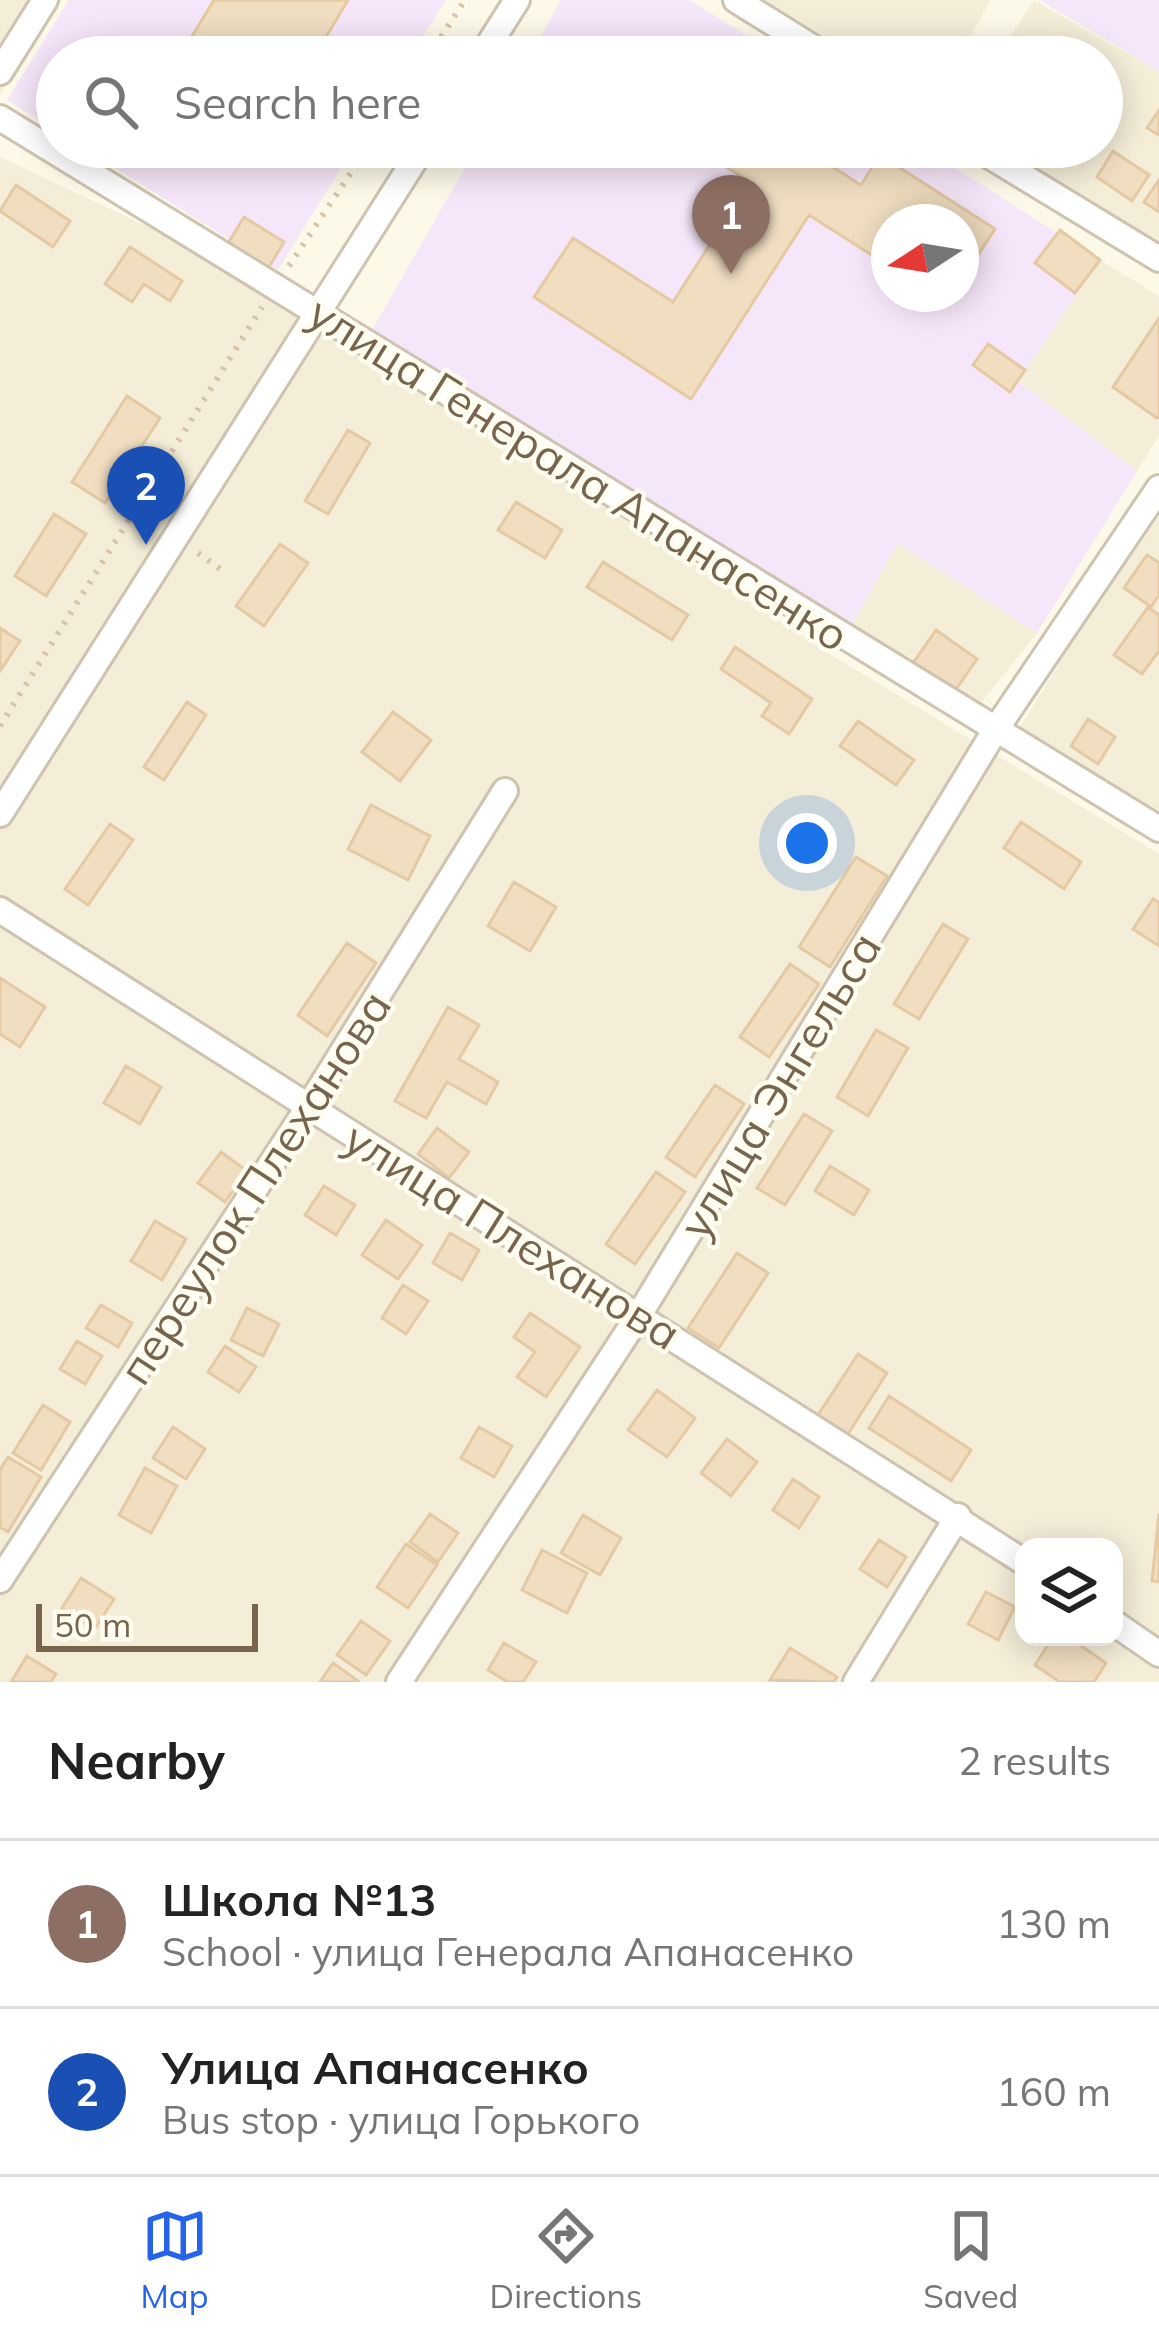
<!DOCTYPE html>
<html lang="en">
<head>
<meta charset="utf-8">
<style>
  :root { --surface:#fff; --page:#f6f6f6; --text:#222; --muted:#767676; --line:#e0e0e0; --accent:#2563eb }
  body { margin:0; font-family:Mulish,sans-serif; background:var(--page); color:var(--text) }
  .controls { position:absolute; right:36px; bottom:36px; display:grid; overflow:hidden; border-radius:24px; box-shadow:0 6px 30px #0003 }
  .controls button { width:108px; height:108px; display:grid; place-items:center; padding:0; border:0; border-bottom:3px solid var(--line); background:var(--surface); color:var(--text); font:60px sans-serif }
  .compass { position:absolute; left:871px; top:204px; width:108px; height:108px; border-radius:50%; background:var(--surface); box-shadow:0 6px 30px #0003; rotate:258deg }
  .scale { position:absolute; left:36px; bottom:30px; width:222px; box-sizing:border-box; padding-left:12px; border:6px solid #77644d; border-top:0; font-size:33px; line-height:42px; white-space:nowrap; color:#77644d; -webkit-text-stroke:9px #fffcf0; paint-order:stroke }
  .you { position:absolute; left:807px; top:843px; width:42px; height:42px; margin:-30px; border:9px solid #fff; border-radius:50%; background:#1a73e8; box-shadow:0 0 0 18px #1a73e833 }
  .badge { display:grid; place-items:center; width:78px; height:78px; border-radius:50%; background:var(--accent); color:#fff; font-size:39px; font-weight:700 }
  .pin { position:absolute; translate:-50% -99px; filter:drop-shadow(0 3px 6px #0008) }
  .pin::after { content:''; position:absolute; top:63px; width:42px; height:36px; background:inherit; clip-path:polygon(0 0,100% 0,50% 100%) }
  .list { margin:0; padding:0; list-style:none }
  h2 { display:flex; justify-content:space-between; align-items:center; height:156px; margin:0; padding:0 48px; font-size:51px }
  h2 small { font-size:39px; font-weight:400; color:var(--muted) }
  .list li { display:grid; grid-template-columns:78px 1fr auto; gap:36px; align-items:center; box-sizing:border-box; height:168px; padding:0 48px; border-top:3px solid var(--line) }
  .list b { display:block; font-size:45px; white-space:nowrap }
  .list p { margin:0; font-size:39px; white-space:nowrap; color:var(--muted) }
  .list em { font-size:39px; font-style:normal; color:var(--muted) }
  .icon { flex:none; width:66px; height:66px; fill:none; stroke:currentColor; stroke-width:2; stroke-linecap:round; stroke-linejoin:round }
  .map { position:relative; flex:none; width:1159px; height:1682px; overflow:hidden }
  .search { position:absolute; background:var(--surface); box-shadow:0 6px 30px #0003; left:36px; right:36px; top:36px; height:132px; display:flex; align-items:center; gap:30px; box-sizing:border-box; padding:0 42px; border-radius:66px; color:var(--muted); font-size:45px }
  .sheet { height:492px; background:var(--surface) }
  nav { display:flex; justify-content:space-around; align-items:center; box-sizing:border-box; height:168px; border-top:3px solid var(--line); background:var(--surface); font-size:33px; color:var(--muted) }
  nav a { display:grid; justify-items:center; gap:6px }
  nav .on { color:var(--accent) }
  .map>svg:first-child { display:block }
</style>
</head>
<body>
<div class="map">
<svg width="1159" height="1682" viewBox="0 0 1159 1682">
  <rect width="100%" height="100%" fill="#fcf9e9"/>
  <path fill="#f4edd8" fill-rule="evenodd" d="M0,0H62L0,94Z
    M763,0H991L958,57H861Z
    M1034,0L1159,71V246L1004,147H1102V57H997Z
    M0,157L275,287L830,654L1159,854V1682H0ZM1024,1547H1114V1637H1024Z
    M1100,260L1159,296V436L1137,471L1018,381Z
    M1159,500V818L1013,739Z
    M898,543L1037,633L972,714L845,636Z"/>
  <path fill="#f6e6f9" fill-rule="evenodd" d="M69,0H446L410,57H57V131L7,100Z
    M561,0H690L780,57H529Z
    M1039,0H1159V71Z
    M82,147H354L278,270Z
    M477,147H922L1100,260L1018,381L1137,471L1037,633L898,543L845,636L371,332ZM889,222H961V294H889Z"/>
  <path fill="#f1dec1" stroke="#e4c9a2" stroke-width="3" d="M214,0H348L314,57H192L183,51Z
    M1032,38L1053,52L1050,57H1019Z
    M1159,110V135L1147,128Z
    M695,147H802L861,185L880,155L995,229L961,281V222H889V266L809,215L691,399L534,297L573,238L673,302L750,182Z
    M1113,151L1149,175L1132,201L1097,177Z
    M1159,180V212L1144,202Z
    M16,185L70,221L53,247L0,211Z
    M244,217L284,242L267,270L227,245Z
    M1060,230L1100,260L1075,293L1035,263Z
    M130,247L182,281L170,301L144,284L132,302L105,284Z
    M1159,318V416L1157,418L1113,387Z
    M988,344L1025,370L1010,392L973,365Z
    M127,396L160,418L105,503L72,482Z
    M348,430L370,443L328,514L305,501Z
    M516,502L562,530L545,558L498,530Z
    M54,514L86,534L46,596L15,576Z
    M280,544L308,563L264,626L236,606Z
    M1147,555L1159,563V595L1151,607L1124,588Z
    M603,562L688,615L672,640L587,587Z
    M1148,607L1159,615V651L1142,674L1114,655Z
    M0,628L20,641L0,671Z
    M936,630L977,659L952,695L911,666Z
    M735,647L812,699L789,734L762,716L771,703L721,669Z
    M187,702L206,715L164,780L144,767Z
    M393,712L431,740L400,781L362,752Z
    M1088,719L1115,737L1098,764L1071,746Z
    M858,721L914,760L896,785L840,746Z
    M371,805L430,836L408,880L348,849Z
    M1021,822L1081,862L1064,889L1004,848Z
    M110,824L133,840L88,905L65,889Z
    M856,857L887,876L830,967L799,947Z
    M514,882L556,907L530,951L488,926Z
    M1153,899L1159,903V946L1133,929Z
    M943,924L968,939L919,1019L894,1004Z
    M347,943L376,963L327,1036L298,1015Z
    M790,964L819,984L769,1057L740,1037Z
    M0,978L45,1007L20,1047L0,1034Z
    M448,1007L479,1025L459,1059L498,1082L486,1104L447,1082L426,1118L395,1101Z
    M876,1030L908,1048L868,1116L837,1097Z
    M126,1066L161,1087L140,1124L104,1103Z
    M715,1085L744,1104L695,1177L666,1157Z
    M804,1114L832,1131L785,1205L757,1188Z
    M437,1128L469,1152L449,1178L418,1154Z
    M221,1152L247,1171L225,1202L198,1183Z
    M830,1166L869,1190L854,1215L815,1191Z
    M656,1172L685,1192L635,1264L606,1244Z
    M324,1186L355,1205L336,1235L305,1215Z
    M386,1220L422,1245L398,1279L362,1255Z
    M155,1221L186,1239L162,1280L131,1261Z
    M450,1233L479,1250L462,1280L433,1263Z
    M737,1253L768,1273L719,1348L688,1328Z
    M403,1285L428,1301L406,1334L382,1318Z
    M101,1305L132,1323L118,1347L86,1328Z
    M247,1308L279,1324L263,1356L231,1340Z
    M530,1313L580,1347L546,1397L517,1377L535,1352L514,1337Z
    M77,1341L102,1356L85,1384L60,1369Z
    M225,1346L256,1367L239,1392L208,1372Z
    M858,1354L887,1373L848,1434L818,1415Z
    M657,1390L695,1418L667,1457L628,1430Z
    M889,1396L971,1450L951,1481L869,1428Z
    M43,1405L70,1422L41,1470L13,1453Z
    M173,1427L205,1449L186,1479L153,1458Z
    M479,1427L512,1446L494,1477L461,1458Z
    M727,1439L757,1462L731,1496L701,1473Z
    M8,1457L41,1477L8,1532L0,1527V1470Z
    M145,1468L177,1486L151,1533L119,1515Z
    M793,1479L819,1497L799,1528L773,1510Z
    M430,1514L458,1533L438,1562L410,1542Z
    M1159,1514V1582L1152,1581Z
    M583,1515L621,1538L600,1575L561,1553Z
    M879,1540L906,1557L887,1587L860,1569Z
    M406,1544L437,1565L408,1608L377,1587Z
    M542,1550L587,1573L567,1613L522,1590Z
    M81,1578L114,1599L94,1630L62,1608Z
    M986,1592L1015,1607L998,1640L968,1624Z
    M361,1621L390,1641L366,1675L337,1655Z
    M1053,1637H1068L1106,1663L1094,1682H1060L1035,1665Z
    M504,1643L536,1662L523,1682H508L488,1670Z
    M790,1648L837,1677L834,1682L770,1680Z
    M27,1656L56,1674L51,1682H11Z
    M333,1663L358,1681L357,1682H320Z"/>
  <g fill="none" stroke-linecap="round" stroke-linejoin="round">
    <g stroke="#cec3af" stroke-width="30">
      <path id="street" d="M736,0L828,57
        M481,57L517,0
        M0,72L45,0
        M0,118L1159,829
        M975,147L1159,259
        M0,814L423,147
        M0,910L1024,1562
        M0,1580L309,1106L505,791
        M1114,1623L1159,1654
        M399,1682L639,1315L996,729L1159,488
        M856,1682L958,1516"/>
    </g>
    <path stroke="#d7c2a4" stroke-width="6" stroke-dasharray="3 9" stroke-linecap="butt" d="M428,57L465,0
      M289,266L368,147
      M136,509L157,525
      M198,553L223,571
      M0,726L262,307"/>
    <use href="#street" stroke="#fff" stroke-width="24"/>
  </g>
  <g text-anchor="middle" dominant-baseline="central" stroke-width="9" stroke-linejoin="round" paint-order="stroke">
    <g font-size="45" fill="#77644d" stroke="#fffcf0">
      <text transform="translate(579 473) rotate(32)">улица Генерала Апанасенко</text>
      <text transform="translate(779 1085) rotate(-59)">улица Энгельса</text>
      <text transform="translate(254 1187) rotate(-57)">переулок Плеханова</text>
      <text transform="translate(513 1235) rotate(32)">улица Плеханова</text>
    </g>
  </g>
</svg>
<div class="controls">
<button><svg class="icon" aria-label="layers" viewBox="0 0 24 24"><path d="M12 4l9 5-9 5-9-5zM3 14l9 5 9-5"/></svg></button>
</div>
<svg class="compass" viewBox="-18 -18 36 36"><path d="M0-13l5 13h-10z" fill="#e53935"/><path d="M0 13l5-13h-10z" fill="#767676"/></svg>
<div class="scale">50 m</div>
<div class="you"></div>
<div class="pin badge" style="left:731px;top:274px;background:#8d6e63">1</div>
<div class="pin badge" style="left:146px;top:545px;background:#1a4fb4">2</div>
<div class="search"><svg class="icon" aria-label="search" viewBox="0 0 24 24"><circle cx="10" cy="10" r="6"/><path d="M15 15l6 6"/></svg>Search here</div>
</div>
<section class="sheet">
<h2>Nearby<small>2 results</small></h2>
<ul class="list">
<li><span class="badge" style="background:#8d6e63">1</span><div><b>Школа №13</b><p>School · улица Генерала Апанасенко</p></div><em>130 m</em></li>
<li><span class="badge" style="background:#1a4fb4">2</span><div><b>Улица Апанасенко</b><p>Bus stop · улица Горького</p></div><em>160 m</em></li>
</ul>
</section>
<nav>
<a class="on"><svg class="icon" aria-label="map" viewBox="0 0 24 24"><path d="M3 6l6-2 6 2 6-2v14l-6 2-6-2-6 2zM9 4v14M15 6v14"/></svg>Map</a>
<a><svg class="icon" aria-label="directions" viewBox="0 0 24 24"><path d="M12 3l9 9-9 9-9-9zM9 14v-3h6M13 9l2 2-2 2"/></svg>Directions</a>
<a><svg class="icon" aria-label="saved" viewBox="0 0 24 24"><path d="M7 4h10v16l-5-4-5 4z"/></svg>Saved</a>
</nav>
</body>
</html>
